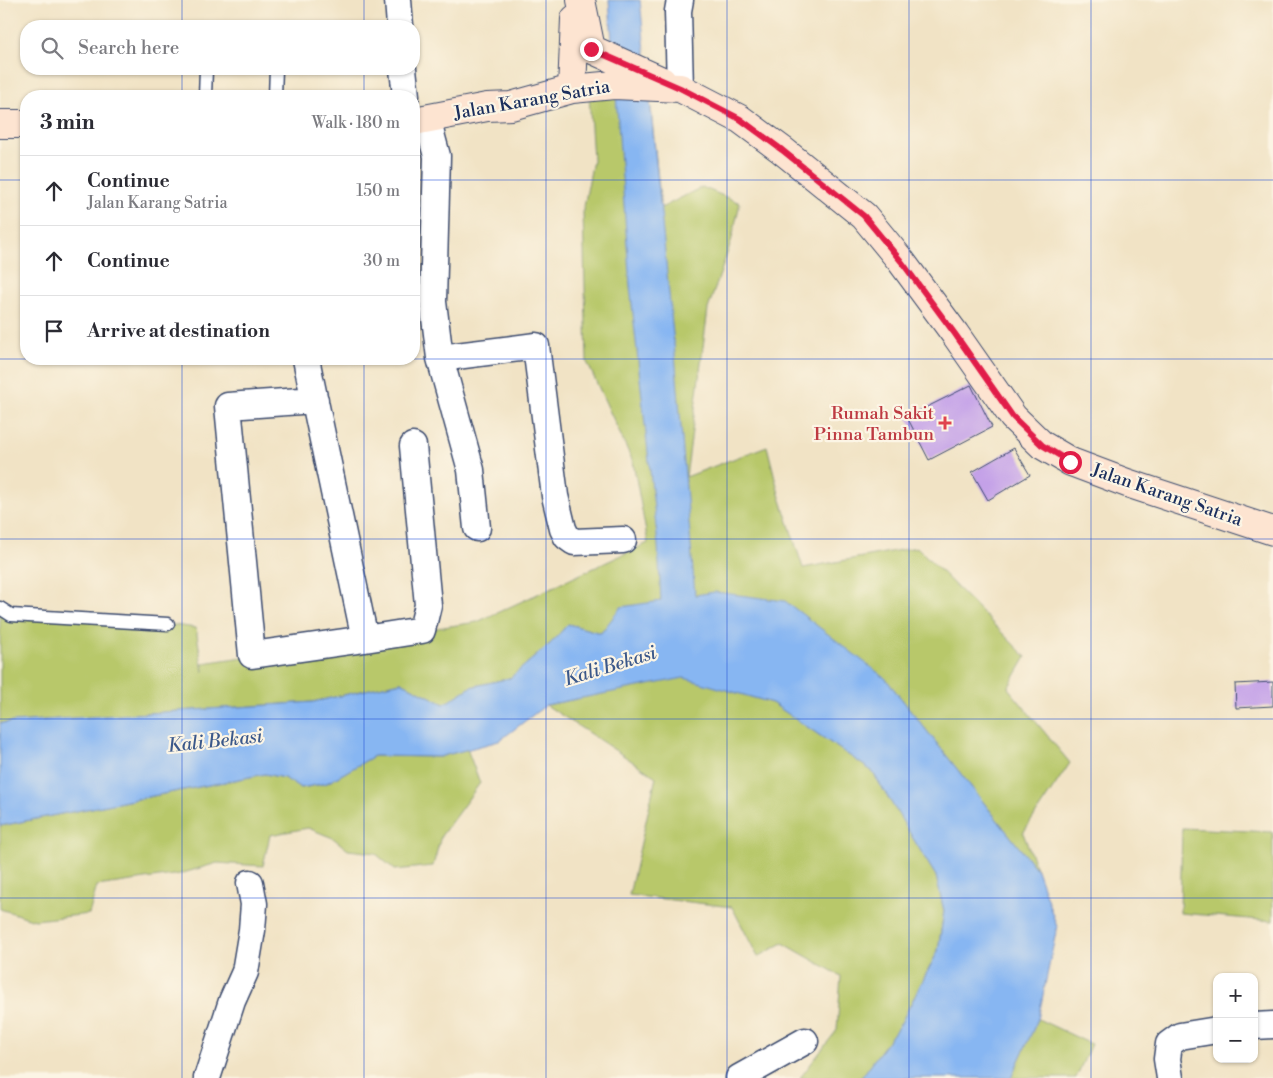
<!DOCTYPE html>
<html lang="en">
<head>
<meta charset="utf-8">
<style>
  :root { --surface:#fff; --page:#f2f2f3; --text:#2b2b33; --muted:#7c7c81; --line:#e1e1e2 }
  body { margin:0; font-family:"Libre Bodoni",serif; background:var(--page); color:var(--text) }
  .controls { position:absolute; right:15px; bottom:15px; display:grid; overflow:hidden; border-radius:10px; box-shadow:0 1px 4px #0004 }
  .controls button { width:45px; height:45px; display:grid; place-items:center; padding:0; border:0; border-bottom:1px solid var(--line); background:var(--surface); color:var(--text); font:25px sans-serif }
  .stop { position:absolute; width:15px; height:15px; margin:-11px; border:4px solid #e11d48; border-radius:50%; background:#fff }
  .stop.end { background:#e11d48; border-color:#fff; box-shadow:0 1px 5px #0008 }
  .list { margin:0; padding:0; list-style:none }
  h2 { display:flex; justify-content:space-between; align-items:center; height:65px; margin:0; padding:0 20px; font-size:21px }
  h2 small { font-size:16px; font-weight:400; color:var(--muted) }
  .list li { display:grid; grid-template-columns:32px 1fr auto; gap:15px; align-items:center; box-sizing:border-box; height:70px; padding:0 20px; border-top:1px solid var(--line) }
  .list b { display:block; font-size:19px; white-space:nowrap }
  .list p { margin:0; font-size:16px; white-space:nowrap; color:var(--muted) }
  .list em { font-size:16px; font-style:normal; color:var(--muted) }
  .icon { flex:none; width:28px; height:28px; fill:none; stroke:currentColor; stroke-width:2; stroke-linecap:round; stroke-linejoin:round }
  .map { position:relative; flex:none; width:1273px; height:1078px; overflow:hidden }
  .search { position:absolute; background:var(--surface); box-shadow:0 1px 4px #0004; left:20px; top:20px; width:400px; height:55px; display:flex; align-items:center; gap:12px; box-sizing:border-box; padding:0 18px; border-radius:20px; color:var(--muted); font-size:19px }
  .panel { position:absolute; background:var(--surface); box-shadow:0 1px 4px #0004; left:20px; top:90px; width:400px; height:275px; border-radius:20px }
  .map>svg:first-child { display:block }
</style>
</head>
<body>
<div class="map">
<svg width="1273" height="1078" viewBox="0 0 1273 1078">
  <rect width="100%" height="100%" fill="#fcf5e5"/>
  <filter id="ink" filterUnits="userSpaceOnUse"><feTurbulence type="fractalNoise" baseFrequency=".02" numOctaves="2"/><feDisplacementMap in="SourceGraphic" scale="10" xChannelSelector="R" yChannelSelector="G"/><feConvolveMatrix kernelMatrix="1 2 1 2 8 2 1 2 1" color-interpolation-filters="sRGB"/></filter>
  <filter id="wash" filterUnits="userSpaceOnUse"><feTurbulence type="fractalNoise" baseFrequency=".0096" numOctaves="4" result="noise"/><feDisplacementMap in="SourceGraphic" scale="20" xChannelSelector="R" yChannelSelector="G"/><feGaussianBlur stdDeviation="1.12" result="paint"/><feColorMatrix in="noise" values="0 0 0 0 0 0 0 0 0 0 0 0 0 0 0 0 0 1.4 0 .05"/><feComposite in="paint" operator="in"/></filter>
  <g filter="url(#wash)">
    <rect width="100%" height="100%" fill="#f1e3c5"/>
    <path fill="#b8c86b" stroke="#6a7c64" d="M589,95L650,100L661,208L702,187L740,203L731,242L708,309L686,477L767,446L779,494L803,568L917,547L1026,657L1008,688L1070,763L1023,833L1037,870L885,678L601,633L568,624L551,643L510,678L471,687L444,704L401,682L313,702L0,723V608L168,624L196,628L203,672V663L477,622L648,543L633,462L587,362L583,212L593,160Z
      M684,677L772,703L872,771L936,876L944,911L938,951L901,1023L861,1078H800L837,1030L841,976L783,943L758,957L732,907L629,895L656,777L546,705Z
      M467,749L480,783L441,836L433,866L395,870L375,853L348,850L333,838L308,828L270,835L263,866L217,863L180,874L97,886L89,914L35,920L0,909V826L265,774L284,778L302,788L327,783L374,756L439,757Z
      M1182,828L1273,832V921L1180,913Z
      M1038,1019L1091,1044L1076,1078H1011Z"/>
    <path fill="#87b6f2" stroke="#5172a8" d="M609,0H640L675,354L695,595L715,592L785,601L885,678L1037,870L1057,927L1038,1019L1011,1078H861L901,1023L938,951L944,911L936,876L872,771L772,703L684,678L546,705L499,741L439,757L374,756L327,783L301,788L284,778L265,774L0,826V723L313,702L401,682L444,704L471,687L510,678L551,643L568,624L601,633L621,607L661,601L658,545L630,286Z"/>
    <g id="blocks">
      <path fill="#c29fe8" d="M971,385L992,427L929,460L907,417Z
        M1014,448L1030,475L988,500L972,472Z
        M1273,682V706L1236,708L1235,684Z"/>
    </g>
  </g>
  <g filter="url(#ink)">
    <use href="#blocks" fill-opacity="0" stroke="#3b4a6d" stroke-width="1"/>
    <g fill="none" stroke-linecap="round" stroke-linejoin="round">
      <g stroke="#3b4a6d" stroke-width="15">
        <path id="lane" d="M205,96L206,69
          M275,96L276,69
          M0,608L11,615L168,624"/>
      </g>
      <g stroke="#3b4a6d" stroke-width="29">
        <path id="street" d="M398,0L400,26
          M680,0L678,11L680,88
          M403,69L406,96
          M427,119L437,156L433,302L440,358L471,470L477,528
          M440,358L536,346L555,496L563,529L567,537L574,542L623,540
          M306,359L365,639L252,655L228,406L315,400
          M365,639L422,630L428,605L413,446
          M1254,1026L1273,1025
          M207,1078L232,1001L245,972L252,930L254,904L250,883
          M739,1078L805,1041
          M1170,1078L1167,1059L1169,1044L1180,1036L1217,1030"/>
      </g>
      <g stroke="#3b4a6d" stroke-width="30">
        <path id="secondary" d="M581,0L591,49L662,81
          M572,89L575,19
          M414,121L487,107L511,106L572,89L614,85L680,88L740,119L782,150L864,216L901,261L955,334L1013,417L1042,445L1071,462L1127,483L1273,531
          M0,124H26"/>
      </g>
      <use href="#lane" stroke="#fff" stroke-width="12"/>
      <use href="#street" stroke="#fff" stroke-width="26"/>
      <use href="#secondary" stroke="#fde4d1" stroke-width="28"/>
    </g>
  </g>
  <g fill="none" stroke-linecap="round" stroke-linejoin="round" filter="url(#ink)">
    <path stroke="#e11d48" stroke-width="6" d="M591,49L680,88L740,119L782,150L864,216L901,261L955,334L1013,417L1042,445L1070,462"/>
  </g>
  <path fill="none" stroke="#1d4ed8" stroke-width="1" stroke-opacity="0.55" d="M182,0V26M364,0V26M546,0V1078M727,0V1078M909,0V1078M1091,0V1078M182,69V96M364,69V96M0,180H26M414,180H1273M0,359H1273M182,359V1078M364,359V1078M0,539H1273M0,719H1273M0,898H1273"/>
  <path fill="#e0444e" stroke="#fcf5e5" stroke-width="2" d="M942.5 415.5h5v5h5v5h-5v5h-5v-5h-5v-5h5z"/>
  <g text-anchor="middle" dominant-baseline="central" stroke-width="4.5" stroke-linejoin="round" paint-order="stroke">
    <g font-size="18" fill="#1b2f5e" stroke="#fcf5e5">
      <text transform="translate(532 100) rotate(-10)">Jalan Karang Satria</text>
      <text transform="translate(1167 495) rotate(19)">Jalan Karang Satria</text>
    </g>
    <g font-size="18" fill="#be3a42" stroke="#fcf5e5" text-anchor="end">
      <text x="934" y="413">Rumah Sakit<tspan x="934" dy="21">Pinna Tambun</tspan></text>
    </g>
    <g font-size="19" font-style="italic" fill="#3b588a" stroke="#fcf5e5">
      <text transform="translate(610 666) rotate(-17)">Kali Bekasi</text>
      <text transform="translate(215 741) rotate(-6)">Kali Bekasi</text>
    </g>
  </g>
</svg>
<div class="controls">
<button>+</button>
<button>−</button>
</div>
<div class="stop" style="left:1070px;top:462px"></div>
<div class="stop end" style="left:591px;top:49px"></div>
<div class="search"><svg class="icon" aria-label="search" viewBox="0 0 24 24"><circle cx="10" cy="10" r="6"/><path d="M15 15l6 6"/></svg>Search here</div>
<section class="panel">
<h2>3 min<small>Walk · 180 m</small></h2>
<ul class="list">
<li><svg class="icon" aria-label="ahead" viewBox="0 0 24 24"><path d="M12 20V5M6 11l6-6 6 6"/></svg><div><b>Continue</b><p>Jalan Karang Satria</p></div><em>150 m</em></li>
<li><svg class="icon" aria-label="ahead" viewBox="0 0 24 24"><path d="M12 20V5M6 11l6-6 6 6"/></svg><div><b>Continue</b></div><em>30 m</em></li>
<li><svg class="icon" aria-label="arrive" viewBox="0 0 24 24"><path d="M6 21V4h12l-3 4 3 4H6"/></svg><div><b>Arrive at destination</b></div></li>
</ul>
</section>
</div>
</body>
</html>
